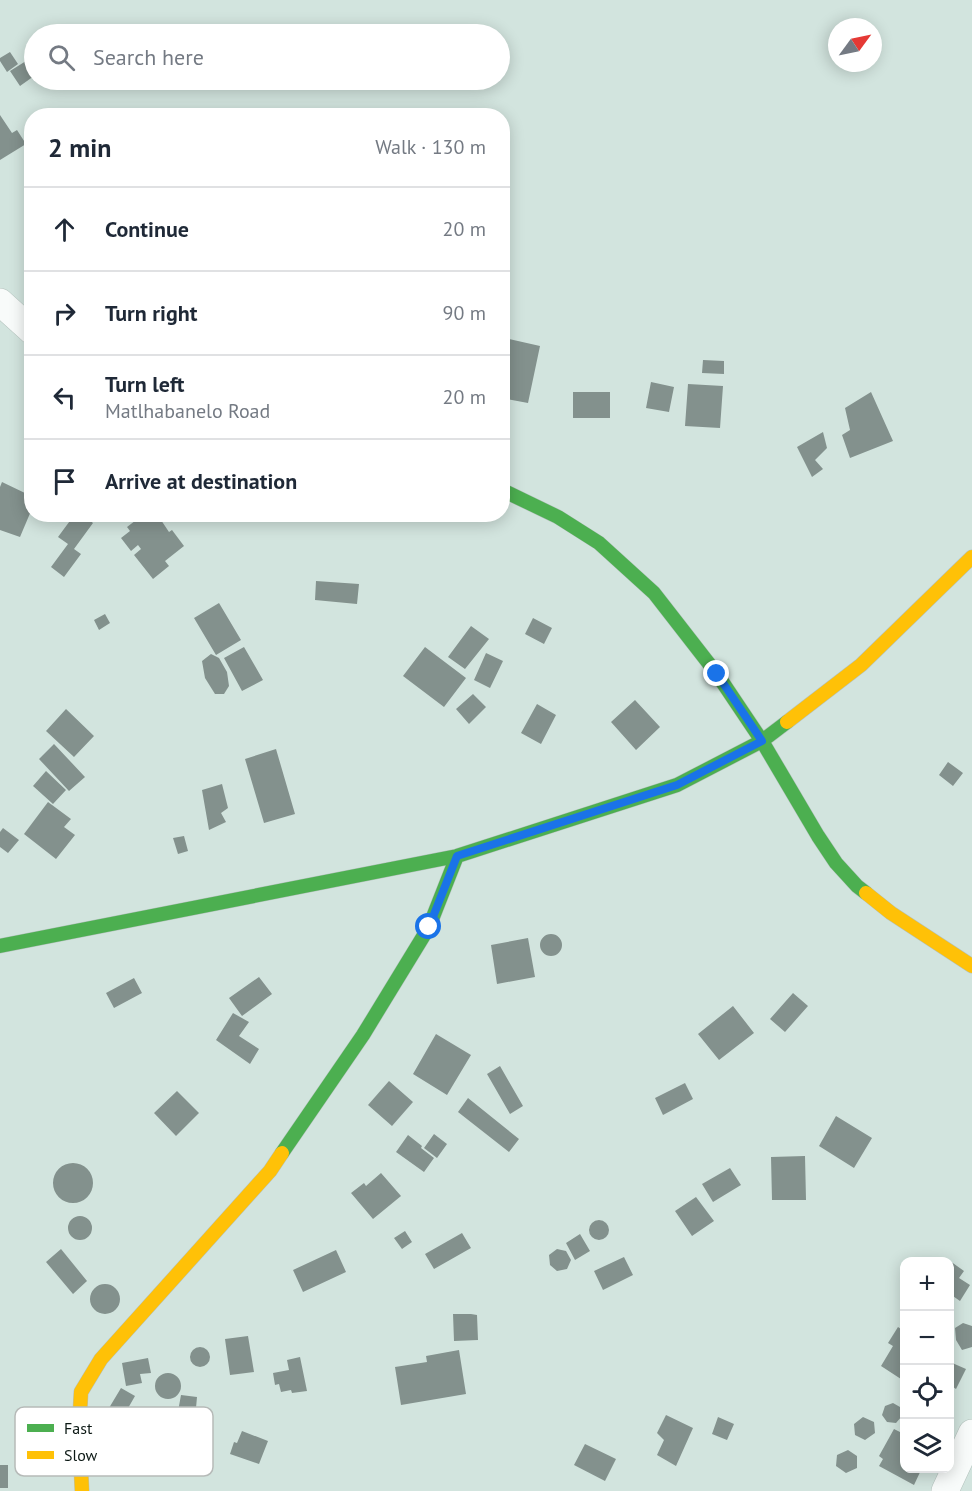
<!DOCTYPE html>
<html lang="en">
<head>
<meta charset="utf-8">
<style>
  :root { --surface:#fff; --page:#f2f2f3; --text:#1f2937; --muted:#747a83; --line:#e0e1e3 }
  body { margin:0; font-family:"PT Sans",sans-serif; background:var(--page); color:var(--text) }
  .controls { position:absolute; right:18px; bottom:18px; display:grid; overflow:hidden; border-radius:12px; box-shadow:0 3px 15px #0003 }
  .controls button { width:54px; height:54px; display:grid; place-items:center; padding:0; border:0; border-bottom:2px solid var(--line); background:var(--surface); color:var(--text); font:30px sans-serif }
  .compass { position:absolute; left:828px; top:18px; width:54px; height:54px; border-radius:50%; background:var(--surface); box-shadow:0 3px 15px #0003; rotate:57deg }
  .stop { position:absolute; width:18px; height:18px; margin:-14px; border:4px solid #1a73e8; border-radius:50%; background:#fff }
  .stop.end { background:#1a73e8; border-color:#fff; box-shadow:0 2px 6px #0008 }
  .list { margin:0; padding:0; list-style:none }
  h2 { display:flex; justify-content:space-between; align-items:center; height:78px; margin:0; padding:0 24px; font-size:26px }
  h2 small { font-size:20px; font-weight:400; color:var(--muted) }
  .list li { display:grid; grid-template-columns:39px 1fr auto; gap:18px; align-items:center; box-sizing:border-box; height:84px; padding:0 24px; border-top:2px solid var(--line) }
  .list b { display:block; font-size:22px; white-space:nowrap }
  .list p { margin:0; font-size:20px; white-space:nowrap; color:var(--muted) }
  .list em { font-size:20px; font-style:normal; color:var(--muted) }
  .icon { flex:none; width:33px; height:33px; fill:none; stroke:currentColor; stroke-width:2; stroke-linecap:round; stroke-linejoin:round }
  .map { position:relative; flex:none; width:972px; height:1491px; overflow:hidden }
  .search { position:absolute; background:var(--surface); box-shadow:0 3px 15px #0003; left:24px; top:24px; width:486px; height:66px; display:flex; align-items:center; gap:15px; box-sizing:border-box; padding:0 21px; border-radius:33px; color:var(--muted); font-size:22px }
  .panel { position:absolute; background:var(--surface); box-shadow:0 3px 15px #0003; left:24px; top:108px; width:486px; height:414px; border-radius:24px }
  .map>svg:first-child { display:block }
</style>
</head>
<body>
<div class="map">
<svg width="972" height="1491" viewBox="0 0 972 1491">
  <rect width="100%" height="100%" fill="#d2e4de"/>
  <path fill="#83918d" d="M10,52L18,64L7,72L0,61V58Z
    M26,61L34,73V76L20,86L10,71Z
    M0,115L12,133L17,130L26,144L0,160Z
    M505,338L540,346L528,403L502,398V351Z
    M703,360L724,361V374L702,373Z
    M651,382L674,387L669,412L646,408Z
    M688,384L723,386L720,428L685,426Z
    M573,392H610V418H573Z
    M871,392L893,441L850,458L842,435L850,430L845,408Z
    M823,432L827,448L815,460L823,469L812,477L797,447Z
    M2,482L27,494L31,511L20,537L0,530V487Z
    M75,514H83L93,523L74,549L81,554L64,577L51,567L68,544L58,537Z
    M144,514H157L169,532L172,530L184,546L165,561L169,566L153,579L134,555L141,549L138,545L131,551L121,538L130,531L127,527Z
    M316,581L359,584L357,604L315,600Z
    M219,603L241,640L216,655L194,618Z
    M105,614L110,623L99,630L94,620Z
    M533,618L552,628L544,644L525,634Z
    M471,626L489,639L465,669L448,657Z
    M244,647L263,680L242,691L224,658Z
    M425,647L466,678L444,707L403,676Z
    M486,653L503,661L490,688L474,680Z
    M211,654L219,658L227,672L229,686L224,694H215L205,678L202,661Z
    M473,694L486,707L469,724L456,709Z
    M635,700L660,727L636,750L611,722Z
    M537,704L556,715L541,744L521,733Z
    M66,709L94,736L74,757L46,731Z
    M54,744L85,777L69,791L39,759Z
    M276,749L295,814L264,823L245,759Z
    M948,762L963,773L953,786L939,775Z
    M46,771L66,790L53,804L33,786Z
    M222,784L228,808L221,813L226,822L209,830L202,790Z
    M48,802L71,819L64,827L75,835L56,859L24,834Z
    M3,828L19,840L8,853L0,847V832Z
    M184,836L188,851L178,854L173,838Z
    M540 945a11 11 0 1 1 22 0a11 11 0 1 1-22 0Z
    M528,938L535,977L497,984L491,945Z
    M259,977L272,994L242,1016L229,998Z
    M134,978L142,993L114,1008L106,993Z
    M793,993L808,1006L785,1032L770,1019Z
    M733,1006L754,1033L719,1060L698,1034Z
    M233,1013L249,1022L239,1036L259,1049L250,1064L216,1040Z
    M436,1034L471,1055L447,1095L413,1074Z
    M500,1066L523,1106L510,1114L487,1074Z
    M389,1081L413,1102L392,1126L368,1105Z
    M685,1083L693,1099L663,1115L655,1098Z
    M177,1091L199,1113L176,1136L154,1113Z
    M468,1098L519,1139L509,1152L458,1112Z
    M836,1116L872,1138L854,1168L819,1146Z
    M434,1134L447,1144L437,1158L424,1148Z
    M408,1135L422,1146L421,1148L434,1158L424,1172L396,1152Z
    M805,1156L806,1200H772L771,1157Z
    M53 1183a20 20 0 1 1 40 0a20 20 0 1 1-40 0Z
    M730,1168L741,1185L713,1202L702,1184Z
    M381,1173L401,1196L373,1219L351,1193L364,1183L366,1186Z
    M696,1197L714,1221L692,1236L675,1211Z
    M68 1228a12 12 0 1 1 24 0a12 12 0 1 1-24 0Z
    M589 1230a10 10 0 1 1 20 0a10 10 0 1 1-20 0Z
    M405,1231L412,1242L402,1249L394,1238Z
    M462,1233L471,1248L434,1269L425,1254Z
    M580,1234L590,1251L575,1260L566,1243Z
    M61,1249L87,1281L73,1294L46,1262Z
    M557,1249L566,1251L571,1260L567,1269L557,1271L550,1265L549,1255Z
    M336,1250L346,1272L303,1292L293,1270Z
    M624,1257L633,1275L603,1290L594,1271Z
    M950,1261L964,1271L959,1278L970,1285L960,1301L950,1294Z
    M90 1299a15 15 0 1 1 30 0a15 15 0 1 1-30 0Z
    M453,1314H471L477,1315L478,1340L454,1341Z
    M963,1323L972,1326V1347L962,1350L956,1340L955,1328Z
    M898,1327L904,1331V1381L881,1366L893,1346L888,1343Z
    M248,1336L254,1372L230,1375L225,1339Z
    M190 1357a10 10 0 1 1 20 0a10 10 0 1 1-20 0Z
    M459,1350L466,1394L401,1405L395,1367L427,1362L426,1356Z
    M300,1357L307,1391L292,1393L291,1390L281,1392L279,1384L275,1385L273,1373L289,1370L287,1360Z
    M148,1358L151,1373L140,1374L142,1383L126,1386L122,1363Z
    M950,1362L966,1369L956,1389L950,1385Z
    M155 1386a13 13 0 1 1 26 0a13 13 0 1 1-26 0Z
    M121,1388L135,1396L123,1417L109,1408Z
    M181,1395L197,1397L196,1408L211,1410L209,1423L177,1417Z
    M893,1403L900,1407L902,1416L896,1423L887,1422L882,1415L885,1406Z
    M666,1415L693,1428L676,1466L657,1455L664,1440L657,1433Z
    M718,1417L734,1424L727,1440L712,1434Z
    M863,1417L874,1422L875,1433L865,1440L855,1435L854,1424Z
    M894,1429L904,1434V1468H922L914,1485L879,1466L883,1459L879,1456Z
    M242,1431L268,1441L259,1464L230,1454L234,1442L237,1443Z
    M585,1444L616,1459L605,1481L574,1465Z
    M848,1450L857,1456V1468L846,1473L836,1466L837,1455Z
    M0,1465H8V1488H0Z"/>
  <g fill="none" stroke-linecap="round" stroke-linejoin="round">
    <g stroke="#b3c1bc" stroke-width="28">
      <path id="street" d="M0,302L32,331
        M945,1491L972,1433"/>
    </g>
    <g stroke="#b3c1bc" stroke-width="15">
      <path id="fast" d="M502,490L558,517L599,543L654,593L717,674L762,741L818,836L836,863L857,886L866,893
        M0,946L457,856L677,785L762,741L787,722
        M282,1153L363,1035L429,927L457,856"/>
    </g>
    <g stroke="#b3c1bc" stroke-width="15">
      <path id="slow" d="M787,722L861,665L972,557
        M866,893L891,913L972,966
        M82,1491L79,1430L81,1392L101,1359L270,1171L282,1153"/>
    </g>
    <use href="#street" stroke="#f8fbfa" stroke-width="27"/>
    <use href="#fast" stroke="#4caf50" stroke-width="14"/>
    <use href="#slow" stroke="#ffc107" stroke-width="14"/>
  </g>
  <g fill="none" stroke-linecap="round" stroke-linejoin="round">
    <path stroke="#1a73e8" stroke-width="8" d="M429,927L457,856L677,785L762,741L717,674"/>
  </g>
  <rect x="15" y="1407" width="198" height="69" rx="9" fill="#fff" stroke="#b6bab8" stroke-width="1.5"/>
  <rect x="27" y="1424" width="27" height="8" fill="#4caf50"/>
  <rect x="27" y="1451" width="27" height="8" fill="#ffc107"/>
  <g font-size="16" fill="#0b1814">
    <text x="64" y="1434">Fast</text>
    <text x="64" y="1461">Slow</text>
  </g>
</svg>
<div class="controls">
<button>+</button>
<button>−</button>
<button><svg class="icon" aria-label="locate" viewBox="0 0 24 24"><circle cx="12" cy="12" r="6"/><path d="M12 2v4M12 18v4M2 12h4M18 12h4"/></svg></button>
<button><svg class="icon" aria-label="layers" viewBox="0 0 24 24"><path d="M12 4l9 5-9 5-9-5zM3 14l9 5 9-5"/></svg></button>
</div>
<svg class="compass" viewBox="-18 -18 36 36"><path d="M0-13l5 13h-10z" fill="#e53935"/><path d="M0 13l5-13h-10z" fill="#747a83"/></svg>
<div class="stop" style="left:429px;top:927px"></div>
<div class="stop end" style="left:717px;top:674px"></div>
<div class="search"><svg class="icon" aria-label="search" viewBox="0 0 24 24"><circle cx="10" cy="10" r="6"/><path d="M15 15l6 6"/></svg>Search here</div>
<section class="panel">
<h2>2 min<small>Walk · 130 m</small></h2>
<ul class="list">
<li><svg class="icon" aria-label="ahead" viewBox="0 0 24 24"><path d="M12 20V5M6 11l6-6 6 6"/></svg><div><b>Continue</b></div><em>20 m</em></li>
<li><svg class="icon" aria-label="right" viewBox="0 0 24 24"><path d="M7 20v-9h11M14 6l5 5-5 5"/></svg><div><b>Turn right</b></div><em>90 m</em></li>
<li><svg class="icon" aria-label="left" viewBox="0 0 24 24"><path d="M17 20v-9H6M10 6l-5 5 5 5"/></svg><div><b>Turn left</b><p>Matlhabanelo Road</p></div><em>20 m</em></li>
<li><svg class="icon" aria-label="arrive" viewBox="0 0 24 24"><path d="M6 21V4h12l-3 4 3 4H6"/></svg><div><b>Arrive at destination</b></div></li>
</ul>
</section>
</div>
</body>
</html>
